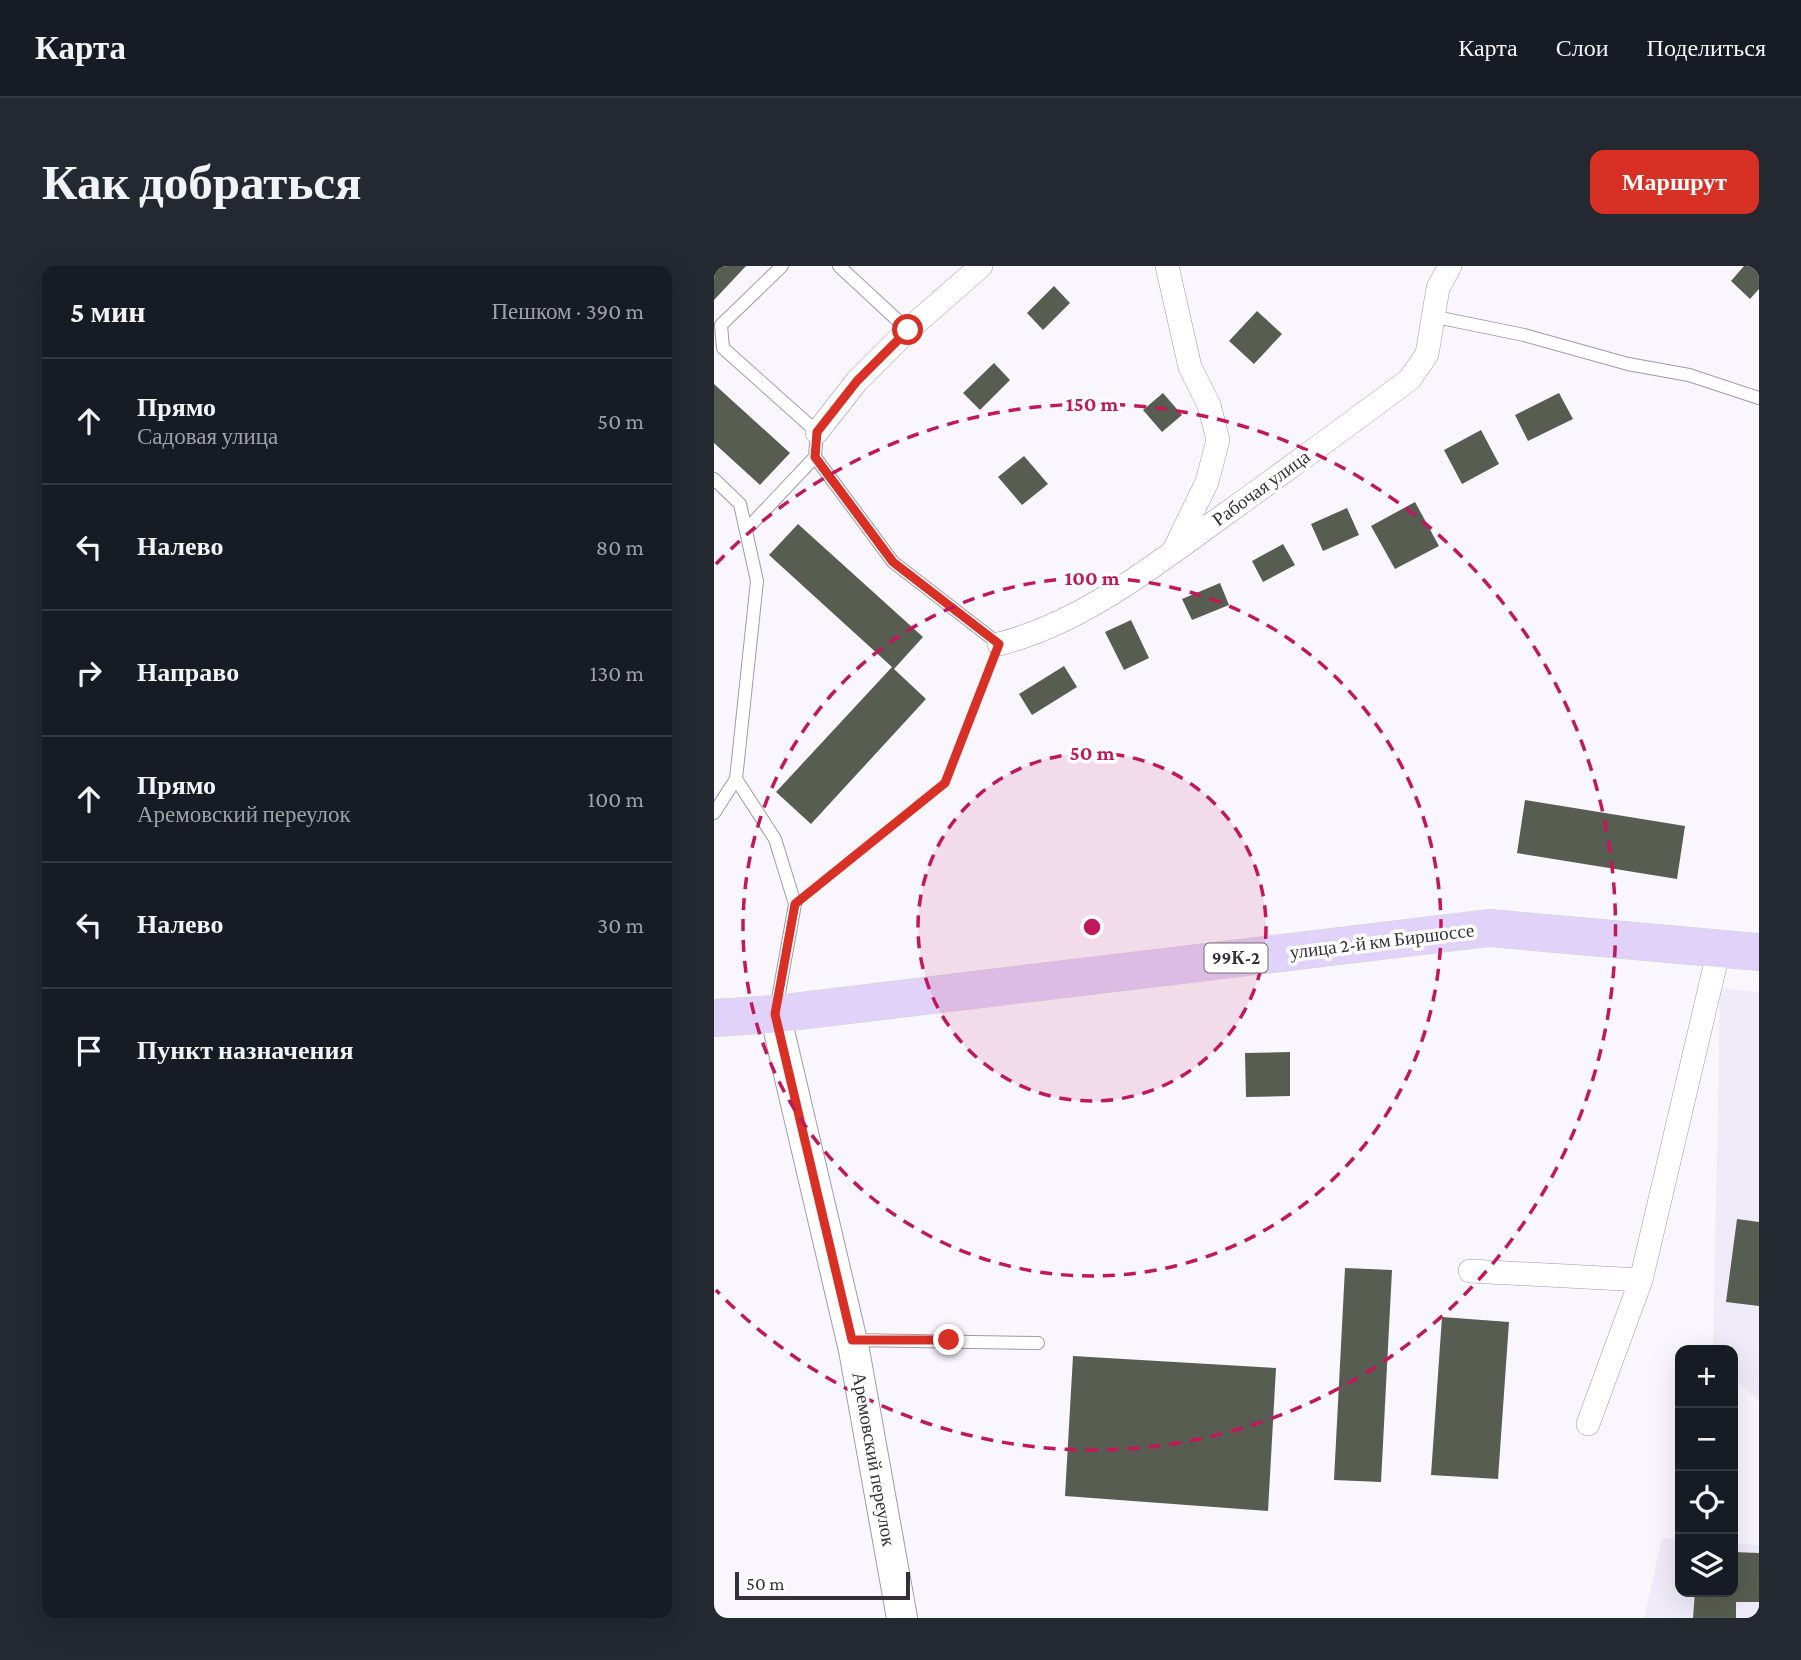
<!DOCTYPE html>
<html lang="ru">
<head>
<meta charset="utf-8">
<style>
  :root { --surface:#171b24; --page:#242831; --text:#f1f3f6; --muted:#9ea1a6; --line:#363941; --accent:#d93025 }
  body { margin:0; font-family:"Crimson Pro",serif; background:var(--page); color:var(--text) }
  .controls { position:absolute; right:21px; bottom:21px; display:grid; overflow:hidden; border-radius:14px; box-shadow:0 7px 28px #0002 }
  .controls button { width:63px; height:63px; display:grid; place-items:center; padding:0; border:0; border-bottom:2px solid var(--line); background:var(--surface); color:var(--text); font:35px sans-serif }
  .scale { position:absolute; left:21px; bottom:18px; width:175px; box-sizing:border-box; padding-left:7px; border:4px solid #333137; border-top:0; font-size:19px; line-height:24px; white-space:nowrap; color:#333137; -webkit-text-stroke:5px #fff; paint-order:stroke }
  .stop { position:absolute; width:21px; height:21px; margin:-16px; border:5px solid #d93025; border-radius:50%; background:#fff }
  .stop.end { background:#d93025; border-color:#fff; box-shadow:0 2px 7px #0008 }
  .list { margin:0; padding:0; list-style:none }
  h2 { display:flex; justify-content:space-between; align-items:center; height:91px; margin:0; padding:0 28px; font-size:30px }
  h2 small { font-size:23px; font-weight:400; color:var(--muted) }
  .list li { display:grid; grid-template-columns:46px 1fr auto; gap:21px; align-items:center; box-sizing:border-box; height:126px; padding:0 28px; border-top:2px solid var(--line) }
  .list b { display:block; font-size:26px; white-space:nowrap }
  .list p { margin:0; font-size:23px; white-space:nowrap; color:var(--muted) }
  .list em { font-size:23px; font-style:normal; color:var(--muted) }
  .icon { flex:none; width:38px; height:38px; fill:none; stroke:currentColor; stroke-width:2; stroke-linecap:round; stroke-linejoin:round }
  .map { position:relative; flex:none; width:1045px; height:1352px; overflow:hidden; border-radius:14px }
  header { display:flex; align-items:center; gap:42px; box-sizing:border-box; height:98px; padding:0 35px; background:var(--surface); border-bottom:2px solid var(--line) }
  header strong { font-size:33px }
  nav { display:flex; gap:38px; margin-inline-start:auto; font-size:24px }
  .intro { display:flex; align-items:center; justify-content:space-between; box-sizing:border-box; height:168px; padding:0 42px }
  h1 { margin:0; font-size:49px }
  .button { padding:18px 32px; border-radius:14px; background:var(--accent); color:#fff; font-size:24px; font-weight:700 }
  main { display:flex; gap:42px; padding:0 42px }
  aside { flex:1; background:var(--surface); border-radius:14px; box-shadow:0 7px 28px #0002 }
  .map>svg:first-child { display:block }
</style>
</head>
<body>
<header>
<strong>Карта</strong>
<nav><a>Карта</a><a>Слои</a><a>Поделиться</a></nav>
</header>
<div class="intro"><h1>Как добраться</h1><a class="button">Маршрут</a></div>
<main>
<aside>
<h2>5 мин<small>Пешком · 390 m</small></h2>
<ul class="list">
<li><svg class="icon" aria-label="ahead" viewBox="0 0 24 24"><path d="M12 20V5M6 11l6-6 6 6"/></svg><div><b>Прямо</b><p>Садовая улица</p></div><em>50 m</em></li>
<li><svg class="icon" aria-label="left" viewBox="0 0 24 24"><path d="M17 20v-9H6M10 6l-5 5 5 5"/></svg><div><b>Налево</b></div><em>80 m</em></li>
<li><svg class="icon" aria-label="right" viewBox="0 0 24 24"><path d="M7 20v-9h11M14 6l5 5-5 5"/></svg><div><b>Направо</b></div><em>130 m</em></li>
<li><svg class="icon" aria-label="ahead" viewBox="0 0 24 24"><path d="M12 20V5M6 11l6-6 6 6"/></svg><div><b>Прямо</b><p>Аремовский переулок</p></div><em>100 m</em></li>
<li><svg class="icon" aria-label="left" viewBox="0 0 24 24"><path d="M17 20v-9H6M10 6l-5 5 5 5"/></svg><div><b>Налево</b></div><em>30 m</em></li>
<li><svg class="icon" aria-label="arrive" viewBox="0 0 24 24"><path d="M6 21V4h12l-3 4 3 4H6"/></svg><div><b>Пункт назначения</b></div></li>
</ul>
</aside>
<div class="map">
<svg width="1045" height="1352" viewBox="0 0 1045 1352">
  <rect width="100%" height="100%" fill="#f9f7fd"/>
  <path fill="#efebf8" d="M1006,722L1045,726V1135L1019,1111V1084H999Z
    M948,1272L966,1273V1326H1019V1277L1045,1279V1352H930Z"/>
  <path fill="#585d51" d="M0,0H32L0,34Z
    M1030,0H1045V23L1036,33L1017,15Z
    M340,20L356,37L329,64L313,47Z
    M543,45L568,68L540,98L515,75Z
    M280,97L296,114L266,144L249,127Z
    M0,118L76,187L46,219L0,177Z
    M449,127L468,149L448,166L429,144Z
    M845,127L859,153L814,175L801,149Z
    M767,164L785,198L748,218L730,184Z
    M310,190L334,218L308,239L284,211Z
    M701,236L725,280L681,303L657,260Z
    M633,242L645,269L609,285L597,258Z
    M84,258L209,371L180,403L212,433L97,558L62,526L178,401L55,289Z
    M569,278L581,299L549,316L538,295Z
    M506,317L515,339L478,354L468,333Z
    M417,354L435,392L410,404L391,366Z
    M350,400L363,421L318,449L305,428Z
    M811,534L971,560L963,613L803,587Z
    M576,786V830L532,831L531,787Z
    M1023,953L1045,956V1040L1012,1036Z
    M631,1002L678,1004L667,1216L620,1214Z
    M728,1051L795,1056L784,1213L717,1209Z
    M359,1090L562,1102L554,1245L351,1230Z
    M1019,1286L1045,1287V1336H1022V1352H979L981,1326H1019Z"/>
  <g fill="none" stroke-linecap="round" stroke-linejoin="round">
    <g stroke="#9f9aa8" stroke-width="14">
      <path id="service" d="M125,0L194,64
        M722,51L810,69L914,98L975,109L1045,132
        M101,191L179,296L285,378
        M0,213L26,238L43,315L22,513L0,547
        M32,264L101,191L103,166L9,82L7,59L68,0
        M22,513L61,573L81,638L62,744
        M138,1074L324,1077"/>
    </g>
    <g stroke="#9f9aa8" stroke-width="24">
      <path id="minor" d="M453,0L476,101L495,139L504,174L493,216L461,282
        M103,166L143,115L194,64L267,0
        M285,378C368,357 438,301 506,252C570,206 633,160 696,113L713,88L724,22L736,0
        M756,1005L927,1014L1005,683
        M874,1158L927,1014"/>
    </g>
    <g stroke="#9f9aa8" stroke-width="32">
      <path id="tertiary" d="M61,748L140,1084L188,1352"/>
    </g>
    <g stroke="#d6d6d7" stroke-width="38">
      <path id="primary" d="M0,752L61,748L775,662L1045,686"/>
    </g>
    <path stroke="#b3b1b7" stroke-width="4.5" stroke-dasharray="2 5" stroke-linecap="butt" d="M95,627L231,517L277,397"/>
    <use href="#service" stroke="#fff" stroke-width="12"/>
    <use href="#minor" stroke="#fff" stroke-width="23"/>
    <use href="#tertiary" stroke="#fff" stroke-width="30"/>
    <use href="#primary" stroke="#e0d2f9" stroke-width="37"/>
  </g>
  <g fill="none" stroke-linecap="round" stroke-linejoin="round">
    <path stroke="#d93025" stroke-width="9" d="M194,64L143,115L103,166L101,191L179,296L285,378L231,517L81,638L61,748L138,1074H235"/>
  </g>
  <circle cx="378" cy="661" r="174" fill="#c2185b" fill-opacity=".12"/>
  <g fill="none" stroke="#c2185b" stroke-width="3.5" stroke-dasharray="12 9">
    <circle cx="378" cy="661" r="174"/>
    <circle cx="378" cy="661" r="349"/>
    <path d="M2 298A523 523 0 1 1 2 1024"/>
  </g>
  <g text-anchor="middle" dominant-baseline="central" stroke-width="7" stroke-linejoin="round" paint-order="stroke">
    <rect fill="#fff" stroke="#706f73" stroke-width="2" x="490.5" y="677.5" width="63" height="29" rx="5"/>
    <g font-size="18" font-weight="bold" fill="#333137">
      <text x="522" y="692">99К-2</text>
    </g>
    <g font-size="19" fill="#333137" stroke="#fff">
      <text transform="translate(547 222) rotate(-36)">Рабочая улица</text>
      <text transform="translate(668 675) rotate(-7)">улица 2-й км Биршоссе</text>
      <text transform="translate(160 1193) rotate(80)">Аремовский переулок</text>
    </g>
  </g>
  <circle cx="378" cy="661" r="10" fill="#c2185b" stroke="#fff" stroke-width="3.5"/>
  <g font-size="21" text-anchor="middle" font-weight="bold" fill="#c2185b" stroke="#fff" stroke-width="7" stroke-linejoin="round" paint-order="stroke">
    <text x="378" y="145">150 m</text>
    <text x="378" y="319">100 m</text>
    <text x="378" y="494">50 m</text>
  </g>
</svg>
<div class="controls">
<button>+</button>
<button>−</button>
<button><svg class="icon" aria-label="locate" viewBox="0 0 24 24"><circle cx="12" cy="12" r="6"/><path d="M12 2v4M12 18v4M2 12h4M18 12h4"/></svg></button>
<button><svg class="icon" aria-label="layers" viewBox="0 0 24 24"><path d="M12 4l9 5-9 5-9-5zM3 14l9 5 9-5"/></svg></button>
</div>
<div class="scale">50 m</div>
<div class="stop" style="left:194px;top:64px"></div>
<div class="stop end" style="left:235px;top:1074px"></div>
</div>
</main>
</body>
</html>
